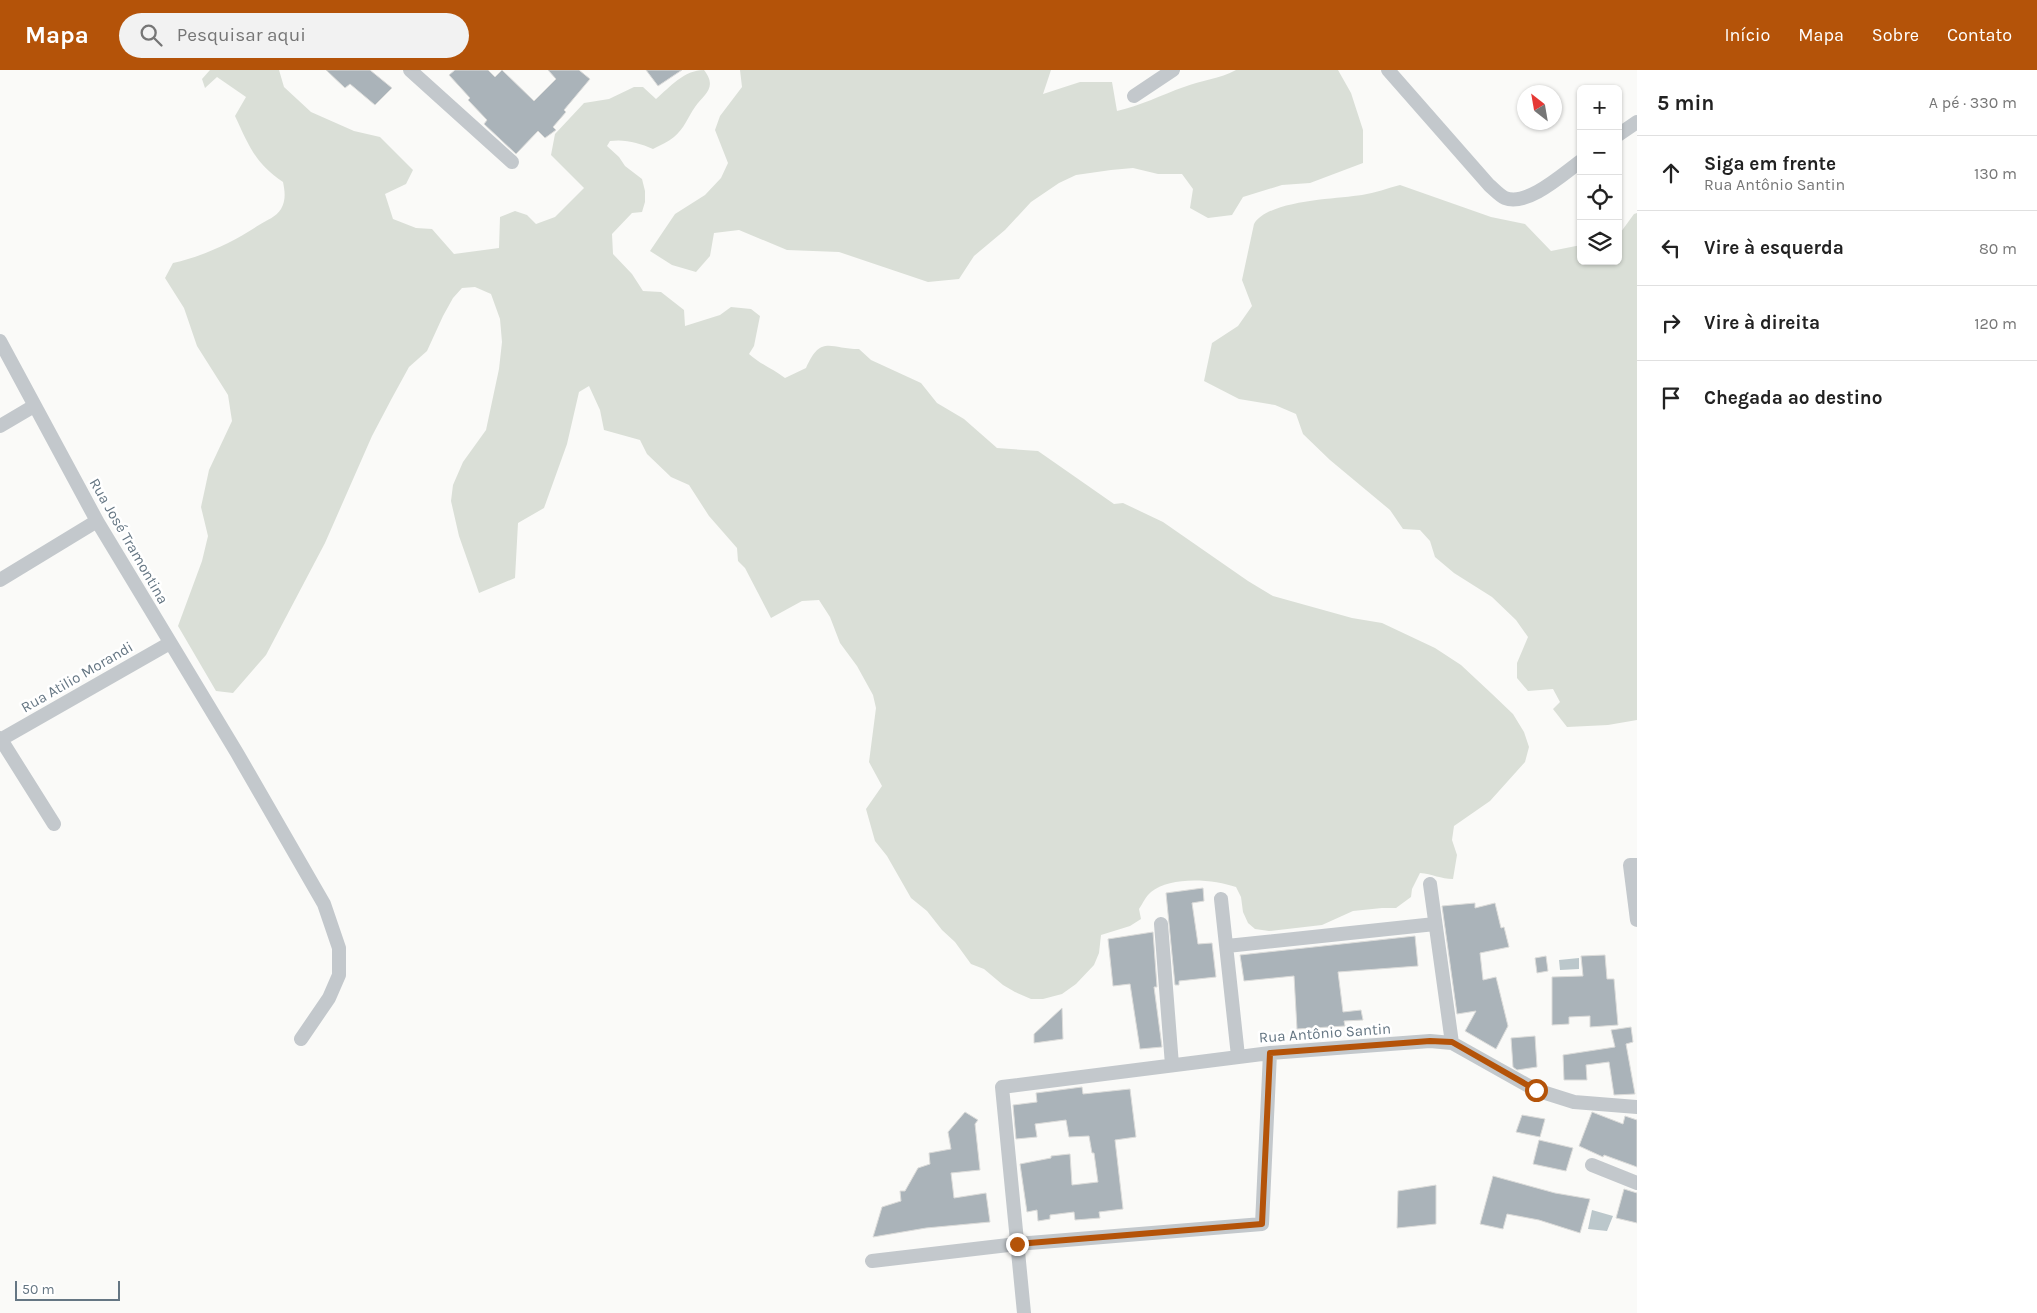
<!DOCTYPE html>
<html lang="pt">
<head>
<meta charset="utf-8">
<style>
  :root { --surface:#fff; --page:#f2f2f2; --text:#222; --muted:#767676; --line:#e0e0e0; --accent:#b45309 }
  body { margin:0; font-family:Karla,sans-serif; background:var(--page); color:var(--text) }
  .controls { position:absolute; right:15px; top:15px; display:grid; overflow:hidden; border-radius:8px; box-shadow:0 1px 4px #0004 }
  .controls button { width:45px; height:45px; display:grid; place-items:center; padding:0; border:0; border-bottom:1px solid var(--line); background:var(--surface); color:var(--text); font:25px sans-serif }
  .compass { position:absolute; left:1517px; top:15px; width:45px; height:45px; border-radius:50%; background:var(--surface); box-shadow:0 1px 4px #0004; rotate:329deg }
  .scale { position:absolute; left:15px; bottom:12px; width:105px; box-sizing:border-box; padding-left:5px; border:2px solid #657683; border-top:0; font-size:14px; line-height:18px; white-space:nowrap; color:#657683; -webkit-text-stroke:4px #fff; paint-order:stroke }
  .stop { position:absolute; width:15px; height:15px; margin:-11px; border:4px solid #b45309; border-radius:50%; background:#fff }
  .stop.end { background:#b45309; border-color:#fff; box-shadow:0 1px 5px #0008 }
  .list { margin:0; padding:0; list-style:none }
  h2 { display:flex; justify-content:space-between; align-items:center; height:65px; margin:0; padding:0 20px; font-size:21px }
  h2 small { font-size:16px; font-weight:400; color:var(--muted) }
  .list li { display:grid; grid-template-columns:32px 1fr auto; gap:15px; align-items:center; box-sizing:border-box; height:75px; padding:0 20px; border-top:1px solid var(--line) }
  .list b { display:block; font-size:19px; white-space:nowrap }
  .list p { margin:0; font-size:16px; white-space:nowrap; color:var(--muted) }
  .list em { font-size:16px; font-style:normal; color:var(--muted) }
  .icon { flex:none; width:28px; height:28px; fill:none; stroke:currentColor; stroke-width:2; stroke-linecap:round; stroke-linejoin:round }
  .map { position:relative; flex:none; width:1637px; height:1243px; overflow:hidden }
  header { display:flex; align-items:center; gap:30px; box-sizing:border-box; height:70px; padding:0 25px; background:var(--accent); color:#fff }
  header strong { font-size:24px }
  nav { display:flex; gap:28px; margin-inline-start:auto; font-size:18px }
  .search { width:350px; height:45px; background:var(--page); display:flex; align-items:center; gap:12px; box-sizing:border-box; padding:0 18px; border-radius:28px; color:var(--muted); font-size:19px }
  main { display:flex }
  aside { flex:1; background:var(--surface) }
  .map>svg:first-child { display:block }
</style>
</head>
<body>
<header>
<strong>Mapa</strong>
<div class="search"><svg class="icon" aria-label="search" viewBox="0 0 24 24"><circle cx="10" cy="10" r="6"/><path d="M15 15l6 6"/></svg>Pesquisar aqui</div>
<nav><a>Início</a><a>Mapa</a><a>Sobre</a><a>Contato</a></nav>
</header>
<main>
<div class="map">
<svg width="1637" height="1243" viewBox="0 0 1637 1243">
  <rect width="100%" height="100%" fill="#fafaf8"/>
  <path fill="#dadfd7" d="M210,0H279L284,17L311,42L354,61L380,67L413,100L406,114L385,124L393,149L416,158L432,159L454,184L499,178L500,147L515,141L527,145L536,154L555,147L584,118L551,85L555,64L584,33L609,29L634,17H643L656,29C670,17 684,0 704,0C718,18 704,24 695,37C688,47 684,59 674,67C668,72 660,75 653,79C639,73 626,69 610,71L607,76L619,87L625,96L642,109L645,121V132L642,142L632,143L612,164L613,184L632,204L643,221L661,222L684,240L685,256L720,245L731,237L751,239L760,246L754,276L749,284C760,294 773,299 785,308L806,298C821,264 830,279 859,279L871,290L921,313L937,333L964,349L997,378L1038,381L1114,434L1123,433L1163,452L1248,511L1273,526L1352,548L1382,553L1435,578L1461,595L1491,623L1513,644L1524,662L1529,677L1525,692L1490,731L1454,756L1452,770L1457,785L1453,809C1441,809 1432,804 1420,803L1412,819L1411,827L1396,838H1382L1353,841L1322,855L1269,861L1255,859L1248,853L1243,842L1241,827L1236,817C1213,809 1170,806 1151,822C1146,826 1143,833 1139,839L1141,849L1130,856L1101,865L1099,883L1094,895L1076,914L1062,924L1043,929H1031L1015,922L1003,915L984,899L971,894L955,872L942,860L927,841L911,828L887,786L875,771L866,739L882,716L869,692L876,638L873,625L857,596L840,573L830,547L819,530L802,531L771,548L745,498L738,491L737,478L709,446L689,415L671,407L647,384L640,370L604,360L600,340L589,316L579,322L567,374L544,438L518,453L515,508L479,523L459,466L451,431L453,415L463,392L486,360L499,299L502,272L500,249L491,224L475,217L462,218L453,228L443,246L427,281L409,297L392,328L372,366L325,473L266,585L233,623L216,621L178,556L202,491L208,466L201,437L209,400L232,351L228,325L197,276L184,238L165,208L173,193C204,186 233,172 259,155C267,150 276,147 281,139C286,130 285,122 283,112C255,93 249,76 235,46L246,27L217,7L205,18L202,9Z
    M740,0H1051L1043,24L1080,12H1112L1117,41C1140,36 1161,25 1184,17C1201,10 1220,9 1236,0H1338L1351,23L1363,60V93L1310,113L1282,115L1243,127L1232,145L1208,148L1190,138L1193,119L1182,104H1158L1133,98L1111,100L1076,105L1059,113L1031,132L1005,160L974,186L959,209L928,212L839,182L787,180L739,160L714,163L710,186L696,202L672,195L650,181L675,144L705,125L721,108L728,93L715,60L720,46L742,17Z
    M1400,115L1491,147L1525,154L1551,181L1581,175V191H1618V166L1634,144L1637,143V650L1608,655L1567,657L1553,639L1560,632L1553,619L1528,621L1517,608V593L1528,567L1516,550L1492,527L1454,503L1435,487L1430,471L1420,460L1403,459L1390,440L1330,390L1303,364L1296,344L1275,335L1239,329L1204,311L1212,273L1238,256L1252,236L1242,210L1254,154C1268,130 1336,129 1362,125C1375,123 1388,118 1400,115Z"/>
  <path fill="#bbc7cb" d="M1579,888V899L1560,900L1559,890Z
    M1592,1140L1613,1146L1607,1161L1588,1159Z"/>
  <path fill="#aab3b9" stroke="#dcdcda" d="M326,0H370L392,18L375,35L350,14L345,18Z
    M455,0H488L495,7L502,0L534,31L556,9L548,0H579L590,9L564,40L566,42L553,57L556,60L545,68L538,61L516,84L484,54L487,50L468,30L470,28L449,5Z
    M646,0H682L658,16Z
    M1203,818L1204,831L1192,833L1198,874L1212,873L1216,907L1179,911V915H1175L1166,823Z
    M1475,833V838L1495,833L1501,858L1504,857L1509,877L1480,883L1483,910L1496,907L1508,956L1496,979L1465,961L1476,941L1457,944L1442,836Z
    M1153,862L1157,917H1154L1162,977L1140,979L1130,914L1113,916L1108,869Z
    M1415,866L1418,896L1338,902L1343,942L1361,940L1363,950L1344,951L1345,956L1297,959L1294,906L1244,911L1240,885Z
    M1605,885L1607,909H1614L1618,955L1590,957V946L1569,947V954L1552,955V907L1583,906L1581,886Z
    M1546,886L1548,901L1537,903L1535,888Z
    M1062,938L1063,969L1034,973V964Z
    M1631,957L1633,972L1626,974L1635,1024L1614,1025L1609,992L1586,995L1587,1010H1564L1563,985L1615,977L1611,960Z
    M1535,966L1537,997L1517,1000L1513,997L1511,968Z
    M1082,1017L1083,1024L1130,1019L1136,1067L1115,1070L1123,1139L1099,1142L1100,1148L1075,1150L1074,1142L1050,1145V1149L1038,1151L1037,1140L1027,1142L1020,1094L1051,1088V1086L1070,1084L1072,1115L1098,1112L1094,1083H1092L1089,1066L1069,1067L1066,1050L1035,1054L1037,1067L1016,1069L1013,1035L1037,1032L1036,1023Z
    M965,1042L978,1050L975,1054L980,1100L951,1103L954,1128L986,1123L990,1152L926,1158L873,1167L882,1137L901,1131L900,1121H905L918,1098L930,1094L929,1083L951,1079L948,1062Z
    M1592,1042L1623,1054L1625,1046L1637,1050V1097L1604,1085L1603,1087L1579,1076Z
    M1522,1045L1545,1049L1540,1067L1516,1062Z
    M1539,1070L1573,1078L1566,1101L1533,1094Z
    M1493,1106L1555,1123L1590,1129L1580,1163L1539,1150L1507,1144L1503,1159L1480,1154Z
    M1436,1115V1154L1397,1158L1398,1121Z
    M1624,1119L1637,1123V1153L1616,1148Z"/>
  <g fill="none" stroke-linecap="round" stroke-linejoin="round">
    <path stroke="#c3c8cc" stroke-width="14" d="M410,0L512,92
      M1388,0L1489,115C1494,119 1499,125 1505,128C1527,137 1563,104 1581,91
      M1134,26L1173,0
      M1618,65L1637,52
      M0,271L97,451L237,683L324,834L339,878V905L329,928L301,969
      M0,356L34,336
      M0,510L97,451
      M0,668L54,754
      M0,670L170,573
      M1637,795H1630L1637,850
      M1430,814L1452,973
      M1221,829L1238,986
      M1161,854L1172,995
      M1227,876L1435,854
      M1592,1095L1637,1113
      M872,1191L1017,1174L1262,1154L1270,983
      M1024,1243L1002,1017L1270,983L1430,971L1452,973L1536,1020L1574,1032L1637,1037"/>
  </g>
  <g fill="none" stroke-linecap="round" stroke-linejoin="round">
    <path stroke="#b45309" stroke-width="6" d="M1017,1174L1262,1154L1270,983L1430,971L1452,972L1536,1020"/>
  </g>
  <g text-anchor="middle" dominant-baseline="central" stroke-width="5" stroke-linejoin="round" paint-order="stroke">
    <g font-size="15" fill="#657683" stroke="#fff">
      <text transform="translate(129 471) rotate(60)">Rua José Tramontina</text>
      <text transform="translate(77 607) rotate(-30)">Rua Atilio Morandi</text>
      <text transform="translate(1325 963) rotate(-4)">Rua Antônio Santin</text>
    </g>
  </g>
</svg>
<div class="controls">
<button>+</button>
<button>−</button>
<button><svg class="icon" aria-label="locate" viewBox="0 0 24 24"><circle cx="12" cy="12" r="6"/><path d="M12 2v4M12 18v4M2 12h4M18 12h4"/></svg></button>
<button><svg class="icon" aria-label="layers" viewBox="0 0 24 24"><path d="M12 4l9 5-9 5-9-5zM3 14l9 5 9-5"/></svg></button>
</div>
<svg class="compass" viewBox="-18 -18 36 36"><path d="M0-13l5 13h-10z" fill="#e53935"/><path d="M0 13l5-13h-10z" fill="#767676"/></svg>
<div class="scale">50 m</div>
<div class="stop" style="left:1536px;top:1020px"></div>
<div class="stop end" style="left:1017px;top:1174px"></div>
</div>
<aside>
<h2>5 min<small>A pé · 330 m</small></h2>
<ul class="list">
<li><svg class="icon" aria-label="ahead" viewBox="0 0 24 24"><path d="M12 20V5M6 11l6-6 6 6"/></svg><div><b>Siga em frente</b><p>Rua Antônio Santin</p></div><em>130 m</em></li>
<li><svg class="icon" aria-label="left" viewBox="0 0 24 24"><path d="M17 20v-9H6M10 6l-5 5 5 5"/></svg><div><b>Vire à esquerda</b></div><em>80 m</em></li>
<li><svg class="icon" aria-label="right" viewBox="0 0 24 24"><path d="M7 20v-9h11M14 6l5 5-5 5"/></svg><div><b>Vire à direita</b></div><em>120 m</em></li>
<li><svg class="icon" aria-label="arrive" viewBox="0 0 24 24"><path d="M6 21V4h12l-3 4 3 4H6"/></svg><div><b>Chegada ao destino</b></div></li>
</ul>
</aside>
</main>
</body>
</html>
